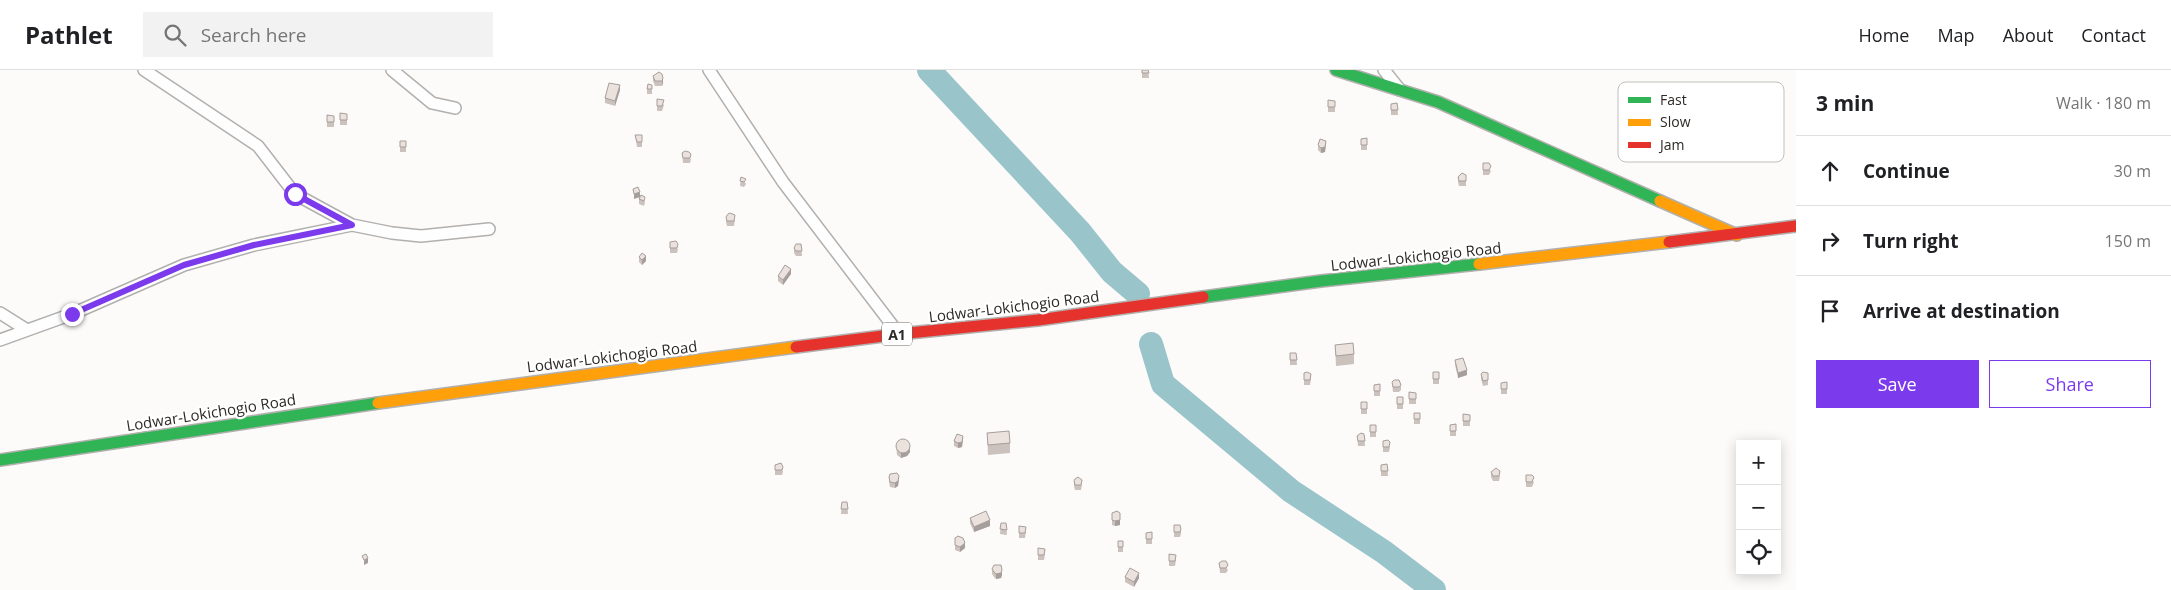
<!DOCTYPE html>
<html lang="en">
<head>
<meta charset="utf-8">
<style>
  :root { --surface:#fff; --page:#f2f2f2; --text:#202124; --muted:#757577; --line:#e0e0e0; --accent:#7c3aed }
  body { margin:0; font-family:"Open Sans",sans-serif; background:var(--page); color:var(--text) }
  .controls { position:absolute; right:15px; bottom:15px; display:grid; overflow:hidden; border-radius:0px; box-shadow:0 2px 12px #0003 }
  .controls button { width:45px; height:45px; display:grid; place-items:center; padding:0; border:0; border-bottom:1px solid var(--line); background:var(--surface); color:var(--text); font:25px sans-serif }
  .stop { position:absolute; width:15px; height:15px; margin:-11px; border:4px solid #7c3aed; border-radius:50%; background:#fff }
  .stop.end { background:#7c3aed; border-color:#fff; box-shadow:0 1px 5px #0008 }
  .list { margin:0; padding:0; list-style:none }
  h2 { display:flex; justify-content:space-between; align-items:center; height:65px; margin:0; padding:0 20px; font-size:21px }
  h2 small { font-size:16px; font-weight:400; color:var(--muted) }
  .list li { display:grid; grid-template-columns:32px 1fr auto; gap:15px; align-items:center; box-sizing:border-box; height:70px; padding:0 20px; border-top:1px solid var(--line) }
  .list b { display:block; font-size:19px; white-space:nowrap }
  .list em { font-size:16px; font-style:normal; color:var(--muted) }
  .actions { display:flex; gap:10px; padding:15px 20px }
  .actions a { flex:1; padding:11px 0; border:1px solid var(--accent); border-radius:0px; text-align:center; font-size:18px; color:var(--accent) }
  .actions .main { background:var(--accent); color:#fff }
  .icon { flex:none; width:28px; height:28px; fill:none; stroke:currentColor; stroke-width:2; stroke-linecap:round; stroke-linejoin:round }
  .map { position:relative; flex:none; width:1796px; height:520px; overflow:hidden }
  header { display:flex; align-items:center; gap:30px; box-sizing:border-box; height:70px; padding:0 25px; background:var(--surface); border-bottom:1px solid var(--line) }
  header strong { font-size:24px }
  nav { display:flex; gap:28px; margin-inline-start:auto; font-size:18px }
  .search { width:350px; height:45px; background:var(--page); display:flex; align-items:center; gap:12px; box-sizing:border-box; padding:0 18px; border-radius:0px; color:var(--muted); font-size:19px }
  main { display:flex }
  aside { flex:1; background:var(--surface) }
  .map>svg:first-child { display:block }
</style>
</head>
<body>
<header>
<strong>Pathlet</strong>
<div class="search"><svg class="icon" aria-label="search" viewBox="0 0 24 24"><circle cx="10" cy="10" r="6"/><path d="M15 15l6 6"/></svg>Search here</div>
<nav><a>Home</a><a>Map</a><a>About</a><a>Contact</a></nav>
</header>
<main>
<div class="map">
<svg width="1796" height="520" viewBox="0 0 1796 520">
  <rect width="100%" height="100%" fill="#fcfbfa"/>
  <g fill="none" stroke-linecap="round" stroke-linejoin="round">
    <path stroke="#99c4ca" stroke-width="24" d="M929,0L1080,162L1112,202L1138,224
      M1151,274L1163,314L1291,421L1384,482L1434,520"/>
    <g stroke="#b2b0ae" stroke-width="14">
      <path id="street" d="M144,0L258,76L295,124L352,155L392,163L421,166L489,159
        M392,0L432,33L455,38
        M709,0L783,112L899,264
        M1384,0L1400,20
        M0,243L27,260
        M0,270L72,244L184,195L254,175L352,155"/>
    </g>
    <g stroke="#b2b0ae" stroke-width="14">
      <path id="fast" d="M1336,0L1438,32L1660,131
        M1203,227L1321,211L1479,194
        M0,390L378,333"/>
    </g>
    <g stroke="#b2b0ae" stroke-width="14">
      <path id="slow" d="M1660,131L1737,165
        M1479,194L1669,172
        M378,333L796,277"/>
    </g>
    <g stroke="#b2b0ae" stroke-width="14">
      <path id="jam" d="M1669,172L1796,156
        M796,277L899,264L1038,250L1203,227"/>
    </g>
    <use href="#street" stroke="#fffefe" stroke-width="11"/>
    <use href="#fast" stroke="#30b455" stroke-width="11"/>
    <use href="#slow" stroke="#ff9f0a" stroke-width="11"/>
    <use href="#jam" stroke="#e5322d" stroke-width="11"/>
  </g>
  <path fill="#cbc2be" d="M1142,0H1148L1149,8H1142Z
    M659,2L663,13L662,16H655L653,11V6Z
    M652,15V24H647V19Z
    M620,20L615,36L605,33V28Z
    M657,29L664,35L662,41H657Z
    M1328,30L1335,36V42H1328Z
    M1397,33L1398,45H1391V34Z
    M340,43L347,49V55H340Z
    M327,45L334,51V57H327Z
    M635,65H642V77H637Z
    M1367,68V80H1361V69Z
    M400,71H406V82H400Z
    M1318,75L1326,76L1325,82L1321,83L1318,80Z
    M682,83L691,89L690,93H683Z
    M1483,93L1491,101L1489,105H1483Z
    M741,107L746,114L744,117L740,116Z
    M1458,107L1466,110V116H1459L1458,112Z
    M641,125L645,132L644,136L639,134V129Z
    M726,147L735,150L734,156H727L726,152Z
    M670,172L678,179L677,183H670Z
    M801,174L802,186H796L794,183V178Z
    M639,187L646,191L642,195L639,192Z
    M791,204L783,215L778,211V206Z
    M1335,275L1354,284V294L1336,296Z
    M1290,283H1296L1297,295H1290Z
    M1455,290L1467,305L1458,308L1455,295Z
    M1433,302H1439V314H1433Z
    M1304,303L1311,309L1310,315H1304Z
    M1488,303V315L1483,316L1481,309V304Z
    M1392,312L1401,315V320L1399,322H1393Z
    M1507,312V324H1501V313Z
    M1380,314V326H1374V315Z
    M1409,322L1416,328V334H1409Z
    M1397,327H1403V339H1397Z
    M1361,332H1367V344H1361Z
    M1414,343H1420V354H1414Z
    M1463,344L1470,350V356H1463Z
    M1456,354V366H1450V355Z
    M1370,355H1376V367H1370Z
    M987,363L1010,373V383L988,385Z
    M1364,364L1365,376H1358L1357,366Z
    M954,371H963L962,377L958,378L954,376Z
    M1383,371L1390,377L1389,382H1383Z
    M896,375L910,382L907,386L901,388L897,385Z
    M781,393L783,402L782,405H775V395Z
    M1387,394L1388,406H1381V395Z
    M1491,402L1500,406L1499,411H1493L1491,407Z
    M1526,405L1534,412L1532,417H1526Z
    M889,407L899,411L898,416L895,418L890,417L889,412Z
    M1074,411L1082,415L1081,420H1075L1074,416Z
    M842,432H847L848,444H841Z
    M1112,443L1120,455L1115,456L1112,455Z
    M970,448L990,456L974,462L970,453Z
    M1001,453H1006L1007,465L1000,464Z
    M1174,455L1181,459V464L1180,467H1174Z
    M1019,456L1026,462L1025,468H1019Z
    M1152,462V474H1146V463Z
    M955,468L965,478L960,482L955,480Z
    M1118,471L1123,476V482H1118Z
    M1038,478L1045,484L1044,490H1038Z
    M1169,484L1176,490L1175,496H1169Z
    M1222,491L1228,500L1226,503H1220L1219,493Z
    M992,499L1002,505L1001,508L996,509L994,507L992,504Z
    M1125,507L1139,508L1134,517L1125,512Z"/>
  <path fill="#a59e9b" d="M663,8V13L662,16V11Z
    M620,15V20L615,36V31Z
    M1326,71L1325,82L1321,83V78Z
    M640,122V127L634,129V124Z
    M646,186V191L642,195V190Z
    M791,199V204L783,215V210Z
    M1467,300V305L1458,308V303Z
    M963,366L962,377L958,378V373Z
    M910,377V382L907,386L901,388V383Z
    M899,406L898,416L895,418V413Z
    M1120,443V455L1115,456V451Z
    M990,450V456L974,462V457Z
    M965,473V478L960,482V477Z
    M368,488V493L364,495V490Z
    M1002,500V505L1001,508L996,509V504Z
    M1139,503V508L1134,517V512Z"/>
  <path fill="#ece2dd" stroke="#a59e9b" d="M1142,0H1148L1149,3H1142Z
    M659,2L662,4L663,8L662,11H655L653,6Z
    M609,13L620,15L615,31L605,28Z
    M648,14L652,15V19H647Z
    M657,29L664,30L662,36H657Z
    M1328,30L1335,31V37H1328Z
    M1397,33L1398,40H1391V34Z
    M340,43L347,44V50H340Z
    M327,45L334,46V52H327Z
    M635,65H642V72H637Z
    M1367,68V75H1361V69Z
    M1320,69L1326,71L1325,77L1321,78L1318,75Z
    M400,71H406V77H400Z
    M685,81L689,82L691,84L690,88H683L682,83Z
    M1483,93H1489L1491,96L1489,100H1483Z
    M1462,103L1466,105V111H1459L1458,107Z
    M741,107L746,109L744,112L740,111Z
    M638,117L640,122L634,124L633,119Z
    M641,125L645,127L644,131L639,129Z
    M730,143L735,145L734,151H727L726,147L728,144Z
    M676,171L678,174L677,178H670V172Z
    M796,174H801L802,181H796L794,178Z
    M642,183L646,186L642,190L639,187Z
    M785,195L791,199L783,210L778,206Z
    M1353,273L1354,284L1336,286L1335,275Z
    M1290,283H1296L1297,290H1290Z
    M1463,288L1467,300L1458,303L1455,290Z
    M1307,302L1311,304L1310,310H1304V303Z
    M1433,302H1439V309H1433Z
    M1483,302L1488,303V310L1483,311L1481,304Z
    M1394,310H1399L1401,315L1399,317H1393L1392,312Z
    M1507,312V319H1501V313Z
    M1380,314V321H1374V315Z
    M1409,322L1416,323V329H1409Z
    M1397,327H1403V334H1397Z
    M1361,332H1367V339H1361Z
    M1414,343H1420V349H1414Z
    M1463,344L1470,345V351H1463Z
    M1456,354V361H1450V355Z
    M1370,355H1376V362H1370Z
    M1009,361L1010,373L988,375L987,363Z
    M1361,363L1364,364L1365,371H1358L1357,366Z
    M957,364L963,366L962,372L958,373L954,371Z
    M896 376a7 7 0 1 1 14 0a7 7 0 1 1-14 0Z
    M1388,370L1390,372L1389,377H1383V371Z
    M781,393L783,397L782,400H775V395Z
    M1387,394L1388,401H1381V395Z
    M1496,398L1500,401L1499,406H1493L1491,402Z
    M897,403L899,406L898,411L895,413L890,412L889,407L890,404Z
    M1526,405H1532L1534,407L1532,412H1526Z
    M1078,407L1082,410L1081,415H1075L1074,411L1075,409Z
    M842,432H847L848,439H841Z
    M986,441L990,450L974,457L970,448Z
    M1117,441L1120,443V450L1115,451L1112,450V443Z
    M1001,453H1006L1007,460L1000,459Z
    M1174,455H1180L1181,459L1180,462H1174Z
    M1019,456L1026,457L1025,463H1019Z
    M1152,462V469H1146V463Z
    M958,466L963,468L965,473L960,477L955,475V468Z
    M1118,471H1123V477H1118Z
    M1038,478L1045,479L1044,485H1038Z
    M366,484L368,488L364,490L362,486Z
    M1169,484L1176,485L1175,491H1169Z
    M1222,491H1226L1228,495L1226,498H1220L1219,493Z
    M994,495H1001L1002,500L1001,503L996,504L994,502L992,499Z
    M1130,498L1139,503L1134,512L1125,507Z"/>
  <g fill="none" stroke-linecap="round" stroke-linejoin="round">
    <path stroke="#7c3aed" stroke-width="6" d="M72,244L184,195L254,175L352,155L295,124"/>
  </g>
  <g text-anchor="middle" dominant-baseline="central" stroke-width="4.5" stroke-linejoin="round" paint-order="stroke">
    <rect fill="#fff" stroke="#6c6967" stroke-width="1" x="882" y="252.5" width="30" height="23" rx="4"/>
    <g font-size="14" font-weight="bold" fill="#2d2926">
      <text x="897" y="264">A1</text>
    </g>
    <g font-size="15" fill="#2d2926" stroke="#fff">
      <text transform="translate(1416 186) rotate(-6)">Lodwar-Lokichogio Road</text>
      <text transform="translate(1014 236) rotate(-7)">Lodwar-Lokichogio Road</text>
      <text transform="translate(612 286) rotate(-7)">Lodwar-Lokichogio Road</text>
      <text transform="translate(211 342) rotate(-9)">Lodwar-Lokichogio Road</text>
    </g>
  </g>
  <rect x="1618" y="12" width="166" height="80" rx="8" fill="#fff" stroke="#c0bfbe" stroke-width="1"/>
  <rect x="1628" y="27" width="23" height="6" fill="#30b455"/>
  <rect x="1628" y="49" width="23" height="7" fill="#ff9f0a"/>
  <rect x="1628" y="72" width="23" height="6" fill="#e5322d"/>
  <g font-size="14" fill="#2d2926">
    <text x="1660" y="35">Fast</text>
    <text x="1660" y="57">Slow</text>
    <text x="1660" y="80">Jam</text>
  </g>
</svg>
<div class="controls">
<button>+</button>
<button>−</button>
<button><svg class="icon" aria-label="locate" viewBox="0 0 24 24"><circle cx="12" cy="12" r="6"/><path d="M12 2v4M12 18v4M2 12h4M18 12h4"/></svg></button>
</div>
<div class="stop" style="left:295px;top:124px"></div>
<div class="stop end" style="left:72px;top:244px"></div>
</div>
<aside>
<h2>3 min<small>Walk · 180 m</small></h2>
<ul class="list">
<li><svg class="icon" aria-label="ahead" viewBox="0 0 24 24"><path d="M12 20V5M6 11l6-6 6 6"/></svg><div><b>Continue</b></div><em>30 m</em></li>
<li><svg class="icon" aria-label="right" viewBox="0 0 24 24"><path d="M7 20v-9h11M14 6l5 5-5 5"/></svg><div><b>Turn right</b></div><em>150 m</em></li>
<li><svg class="icon" aria-label="arrive" viewBox="0 0 24 24"><path d="M6 21V4h12l-3 4 3 4H6"/></svg><div><b>Arrive at destination</b></div></li>
</ul>
<div class="actions"><a class="main">Save</a><a>Share</a></div>
</aside>
</main>
</body>
</html>
